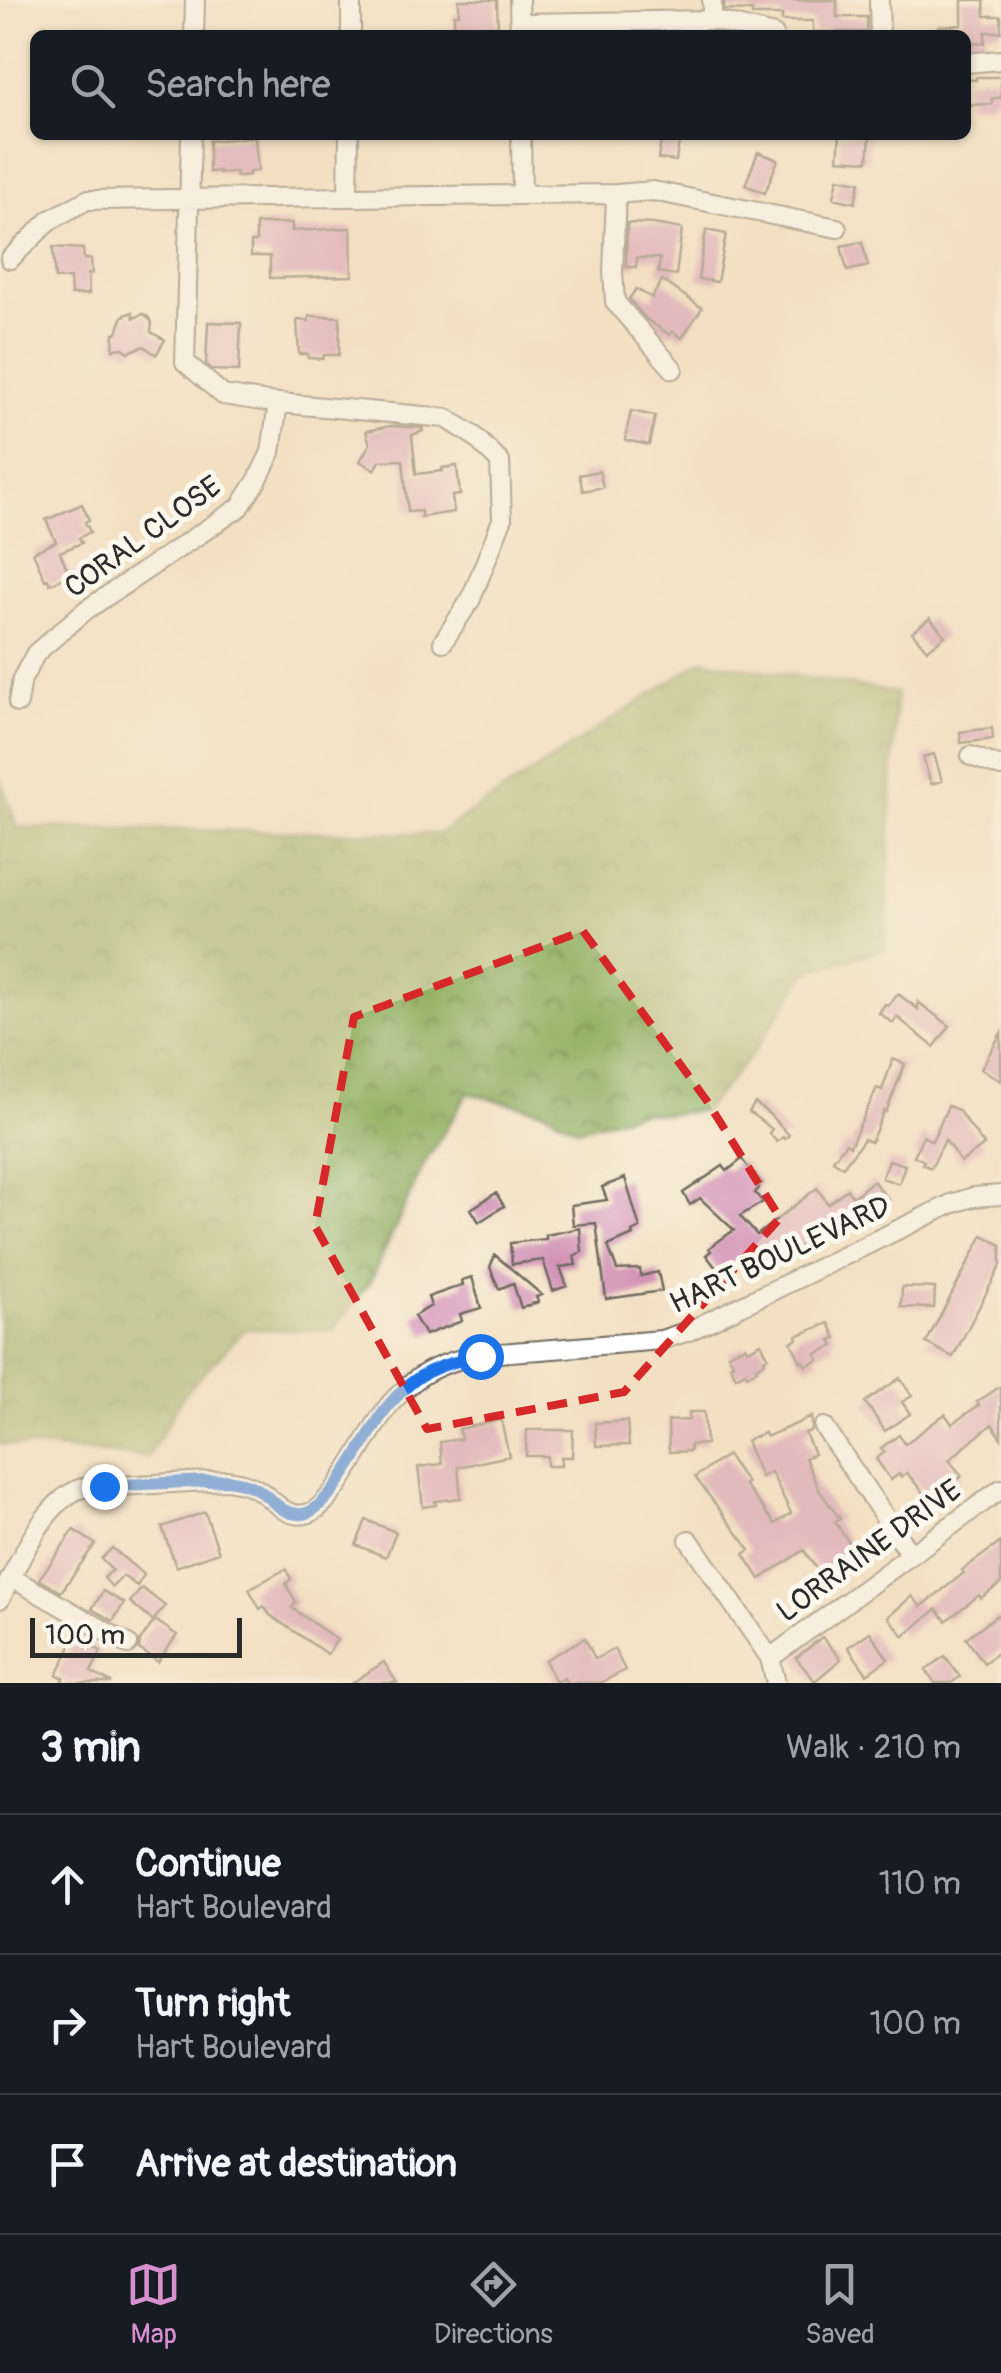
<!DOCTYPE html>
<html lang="en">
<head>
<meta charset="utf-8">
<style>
  :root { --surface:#171b24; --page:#242831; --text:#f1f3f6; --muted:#9ea1a6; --line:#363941; --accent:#d690ce }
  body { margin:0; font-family:Pangolin,sans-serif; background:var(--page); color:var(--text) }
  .scale { position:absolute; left:30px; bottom:25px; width:212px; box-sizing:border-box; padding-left:10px; border:5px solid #2b2b2b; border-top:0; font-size:28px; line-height:35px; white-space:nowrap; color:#2b2b2b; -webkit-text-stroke:8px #fbf7ec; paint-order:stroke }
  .stop { position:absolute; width:30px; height:30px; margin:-22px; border:8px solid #1a73e8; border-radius:50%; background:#fff }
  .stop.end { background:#1a73e8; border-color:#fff; box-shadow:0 2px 10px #0008 }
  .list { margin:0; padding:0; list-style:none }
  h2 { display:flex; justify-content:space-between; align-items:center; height:130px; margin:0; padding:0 40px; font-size:42px }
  h2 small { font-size:32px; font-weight:400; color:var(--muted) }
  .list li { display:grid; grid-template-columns:65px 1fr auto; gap:30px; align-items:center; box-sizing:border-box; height:140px; padding:0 40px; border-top:2px solid var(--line) }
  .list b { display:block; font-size:38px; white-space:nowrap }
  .list p { margin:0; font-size:32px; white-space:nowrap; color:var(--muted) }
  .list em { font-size:32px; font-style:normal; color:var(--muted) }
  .icon { flex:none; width:55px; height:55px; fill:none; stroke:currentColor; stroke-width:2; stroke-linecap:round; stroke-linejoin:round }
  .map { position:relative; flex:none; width:1001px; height:1683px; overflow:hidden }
  .search { position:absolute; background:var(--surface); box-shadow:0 2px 8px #0004; left:30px; right:30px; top:30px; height:110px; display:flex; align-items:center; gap:25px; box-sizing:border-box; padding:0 35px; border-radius:15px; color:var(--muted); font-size:38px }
  .sheet { height:550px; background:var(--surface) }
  nav { display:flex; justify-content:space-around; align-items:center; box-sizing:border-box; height:140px; border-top:2px solid var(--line); background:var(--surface); font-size:28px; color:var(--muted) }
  nav a { display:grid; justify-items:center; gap:5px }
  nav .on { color:var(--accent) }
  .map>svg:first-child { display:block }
</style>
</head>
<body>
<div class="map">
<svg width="1001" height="1683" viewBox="0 0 1001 1683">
  <defs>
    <pattern id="forest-crowns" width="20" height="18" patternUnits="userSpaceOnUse" patternTransform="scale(2.5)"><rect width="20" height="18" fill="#92b062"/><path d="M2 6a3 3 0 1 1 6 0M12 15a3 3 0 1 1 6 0" fill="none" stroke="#778f51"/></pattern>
  </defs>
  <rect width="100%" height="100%" fill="#fbf7ec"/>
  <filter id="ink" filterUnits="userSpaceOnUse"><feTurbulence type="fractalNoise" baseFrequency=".01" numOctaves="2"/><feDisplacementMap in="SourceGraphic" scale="20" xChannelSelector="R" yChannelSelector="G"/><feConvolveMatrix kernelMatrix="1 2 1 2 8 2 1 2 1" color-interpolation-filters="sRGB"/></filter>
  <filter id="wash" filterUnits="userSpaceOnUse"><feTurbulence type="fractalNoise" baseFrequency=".0048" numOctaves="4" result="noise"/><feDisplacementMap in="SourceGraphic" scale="40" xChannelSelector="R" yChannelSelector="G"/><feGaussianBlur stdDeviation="2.25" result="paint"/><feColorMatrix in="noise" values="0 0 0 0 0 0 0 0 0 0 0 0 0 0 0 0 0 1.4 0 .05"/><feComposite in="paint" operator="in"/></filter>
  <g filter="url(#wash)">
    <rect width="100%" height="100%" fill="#f3e0c2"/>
    <path fill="url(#forest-crowns)" stroke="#5e6e46" stroke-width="2.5" d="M703,660L896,693L885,948L807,972L754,1052L704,1110L667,1114L638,1112L578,1129L544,1111L468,1093L424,1164L371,1280L333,1330L245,1329L184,1394L148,1457L0,1444V777L17,827L438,834Z"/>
    <g id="blocks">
      <path fill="#d08cb4" d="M459,0H497L498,32L454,33V14H459Z
        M724,0H837V17H867V32H813V21H782V15H752V11L724,10Z
        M962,0H984L985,16H1001V32H985V43H966V35H939L938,26L962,25Z
        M976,77H1001V98H992V104L966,105V79L976,80Z
        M662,135H680L676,161L658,159Z
        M840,135H870L868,161L838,159Z
        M255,137L258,171L249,172V175L236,177V172L219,173V171L209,172V141Z
        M758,152L778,160L765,193L745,185Z
        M838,178L860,182L855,203L834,198Z
        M292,223V231L351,228L352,276L270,278V256H251V242H256V224Z
        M627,223L654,224L682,229L676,275L658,272L660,258H637L636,267H626Z
        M706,230L726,234L717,282L698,279Z
        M862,242L868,266L847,271L841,246Z
        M53,247L83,249L84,259H91L92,273L88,274L89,294L71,295L70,278L55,279Z
        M662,280L702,308L682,338L672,331L670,335L646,319L629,299L636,289L652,298Z
        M132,312L134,318L143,314L148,317L152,323L151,332L165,340L156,355L144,346L129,352L123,348L113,349L114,333L117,332L123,316Z
        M309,316L340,317L339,355H324L323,359L308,358V354H299L297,320L309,321Z
        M208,322L241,323L239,371L213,370L206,364Z
        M631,411L655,416L649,445L625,440Z
        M390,426L422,428L423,431L412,435L416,474L443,471L442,468L457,466L460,495L452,496L454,512L421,517V511L408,512L403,460L380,461L375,470L360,461L370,444L366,431Z
        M599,471L603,487L583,491L579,475Z
        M82,504L89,520L85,522L90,532L79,538L82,543L60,552L70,576L50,584L48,579L45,580L33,552L56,542L46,520Z
        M930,618L945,636L927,650L912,632Z
        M992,728L993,739L961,743L960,732Z
        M934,754L942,781L931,784L923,757Z
        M898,994L918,1009V1002L950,1026L934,1047L897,1017L893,1023L879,1013L885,1004L888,1006Z
        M1001,1033V1081L981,1069Z
        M893,1059L905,1064L886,1112L884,1111L871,1142L864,1139L843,1167L833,1160L846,1143L850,1146L877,1088L882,1090Z
        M755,1103L769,1114L789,1135L785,1139L783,1137L777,1142L769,1133L772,1129L749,1112Z
        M948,1106L958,1110L984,1145L961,1162L945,1140L931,1168L922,1164L924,1161L914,1156L923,1136L932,1141Z
        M742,1159L763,1183L755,1193L763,1202L740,1216L757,1235L817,1188L828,1204L847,1189L853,1197L873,1181L889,1200L873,1213L864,1202L840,1221L842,1223L818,1240L814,1235L794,1251L783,1238L754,1264L745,1254L720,1273L706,1255L711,1251L709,1248L734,1230L700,1198L690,1205L683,1193L723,1166L727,1171Z
        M889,1160L905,1165L899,1184L882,1178Z
        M625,1178L640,1228L632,1232L633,1235L608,1246L617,1270L640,1269L641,1276L658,1272L662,1291L606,1299L596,1223L573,1225L571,1205L607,1200L602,1187Z
        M496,1193L504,1206L479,1222L471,1209Z
        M580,1228L582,1252L574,1256L576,1265L560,1267L567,1286L553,1291L543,1260L512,1264L510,1243L546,1239V1235Z
        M983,1235L1001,1245V1265L953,1357L926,1343Z
        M495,1255L542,1295L536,1297L538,1302L521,1308L513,1283L499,1289L490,1267Z
        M472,1277L481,1308L460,1314L462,1321L425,1335L414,1316L431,1306L428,1297L463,1285L462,1280Z
        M902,1287L935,1288L934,1308L901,1307Z
        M829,1323L836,1338L831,1340L834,1346L816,1354L819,1360L806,1366L803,1361L801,1362L791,1342L797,1339L796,1336Z
        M761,1343L768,1357L764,1359L765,1362L756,1367L757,1370L747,1375L745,1372L736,1377L730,1365L733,1363L728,1354L745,1346L748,1350Z
        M900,1378L912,1396L902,1402L910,1414L885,1431L865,1402Z
        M1001,1386V1438L992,1424L949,1460L962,1476L931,1502L907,1473L901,1477L899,1474L891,1480L876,1459L885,1452L881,1448L899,1435L905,1444L945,1414L952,1424L979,1405L977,1402Z
        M689,1412H704L706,1444L690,1445V1451L669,1452L668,1421L689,1420Z
        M812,1417V1430L805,1433L814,1454L805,1458L819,1490L840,1519L835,1522L860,1559L825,1582L804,1550L760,1579L744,1554L750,1550L695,1477L727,1455L747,1483L744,1484L775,1524L791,1513L771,1472L761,1477L746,1441L764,1433L766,1437Z
        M501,1420L509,1456L458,1467L461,1498L435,1501L436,1505L423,1507L418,1467L442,1464L440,1442L461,1439L459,1429Z
        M627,1421L629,1445L596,1446L595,1423Z
        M527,1430H573L572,1457H561V1466H547V1456H526Z
        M205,1512L219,1552L176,1567L162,1527Z
        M366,1520L396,1532L386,1557L356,1545Z
        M74,1530L95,1544L61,1592L39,1579Z
        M1001,1542V1583L981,1598L979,1595L946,1621L937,1609L904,1636L888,1617L912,1596L921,1607L964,1573L962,1570Z
        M112,1548L144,1575L137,1586L123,1576L112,1587L104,1578L112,1570L101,1559Z
        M286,1569L291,1579L286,1584L296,1602L292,1608L337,1640L327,1654L270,1615L264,1606L260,1609L249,1589Z
        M142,1588L165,1606L153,1621L130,1602Z
        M103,1591L124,1603L113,1621L92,1609Z
        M997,1615L1001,1621V1650L984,1663L966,1638Z
        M155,1620L177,1635L158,1662L139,1649L140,1641Z
        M870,1632L888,1659L867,1674L848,1647Z
        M822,1637L841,1659L815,1681L796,1658Z
        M75,1638L101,1651L91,1672L112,1683H61L64,1678L57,1675Z
        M585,1638L595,1659L614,1649L625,1670L600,1683H566L564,1678L556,1682L545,1660Z
        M945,1656L960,1677L951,1683H935L926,1670Z
        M384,1662L397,1683H352Z"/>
    </g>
  </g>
  <g filter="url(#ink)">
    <use href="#blocks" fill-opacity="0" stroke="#716a60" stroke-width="2.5"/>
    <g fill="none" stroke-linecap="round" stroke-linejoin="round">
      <g stroke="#716a60" stroke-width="22">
        <path id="minor" d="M519,0L520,34
          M712,0V20
          M879,0L880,35
          M520,23L712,20L774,35
          M194,35L195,0
          M351,35V0
          M966,63L1001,60
          M191,135L185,362L223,395L268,402L446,418L474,436L500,462L502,520L471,599L443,642
          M521,135L522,195
          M616,194L613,272L615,302L673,369
          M348,197L349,135
          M10,259L50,220L87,200L616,194L653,191L837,228
          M18,703L22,679L36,653L86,610L240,507L257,481L271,452L278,403
          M971,756L1001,767
          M824,1427L910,1554
          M689,1540L770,1658L776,1683
          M12,1578L128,1644
          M0,1599C19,1564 43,1501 82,1488L227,1480C238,1482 247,1483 257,1489C274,1499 286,1521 309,1513C336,1504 370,1426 391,1403C397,1396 406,1388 413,1382C451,1351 507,1353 553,1349C589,1346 625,1343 661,1340L689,1331L951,1204L973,1197L1001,1195
          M770,1658L1001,1489"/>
      </g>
      <use href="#minor" stroke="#fff" stroke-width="18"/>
    </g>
  </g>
  <g fill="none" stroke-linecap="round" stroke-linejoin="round" filter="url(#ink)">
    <path stroke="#1a73e8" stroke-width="12" d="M104,1486L227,1480C238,1482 247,1483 257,1489C273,1499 282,1516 303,1514C329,1512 370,1430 387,1407C395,1398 405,1387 415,1380C434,1366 457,1361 480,1356"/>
  </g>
  <path d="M0 0H1001V1683H0ZM583,931L707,1101L780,1218L624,1392L427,1429L315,1226L354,1017Z" fill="#f3e0c2" fill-opacity=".55" fill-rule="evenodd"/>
  <path fill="none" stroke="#d62828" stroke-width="8" stroke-dasharray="20 12" stroke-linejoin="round" d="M583,931L707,1101L780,1218L624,1392L427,1429L315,1226L354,1017Z"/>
  <g text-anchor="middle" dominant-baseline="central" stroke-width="10" stroke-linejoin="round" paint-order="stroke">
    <g font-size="30" fill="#2b2b2b" stroke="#fbf7ec">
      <text transform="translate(143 537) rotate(-36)">CORAL CLOSE</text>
      <text transform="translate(780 1255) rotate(-25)">HART BOULEVARD</text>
      <text transform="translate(869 1551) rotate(-36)">LORRAINE DRIVE</text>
    </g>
  </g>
</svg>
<div class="scale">100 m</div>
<div class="stop" style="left:480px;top:1356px"></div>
<div class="stop end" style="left:104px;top:1486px"></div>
<div class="search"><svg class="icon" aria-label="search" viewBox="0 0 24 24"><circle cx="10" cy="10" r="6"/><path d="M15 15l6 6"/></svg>Search here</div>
</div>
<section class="sheet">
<h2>3 min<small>Walk · 210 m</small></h2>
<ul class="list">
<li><svg class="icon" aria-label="ahead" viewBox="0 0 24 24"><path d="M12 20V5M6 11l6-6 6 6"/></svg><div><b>Continue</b><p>Hart Boulevard</p></div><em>110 m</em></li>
<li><svg class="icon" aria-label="right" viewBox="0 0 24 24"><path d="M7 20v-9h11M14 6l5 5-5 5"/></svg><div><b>Turn right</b><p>Hart Boulevard</p></div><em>100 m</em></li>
<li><svg class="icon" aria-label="arrive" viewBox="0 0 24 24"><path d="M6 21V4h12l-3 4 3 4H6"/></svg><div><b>Arrive at destination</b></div></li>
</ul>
</section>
<nav>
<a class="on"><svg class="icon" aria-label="map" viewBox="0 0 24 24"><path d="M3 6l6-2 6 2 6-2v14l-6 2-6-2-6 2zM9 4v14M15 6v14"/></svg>Map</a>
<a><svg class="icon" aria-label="directions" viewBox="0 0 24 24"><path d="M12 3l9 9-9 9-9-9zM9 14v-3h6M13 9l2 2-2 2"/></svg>Directions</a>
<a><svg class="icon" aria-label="saved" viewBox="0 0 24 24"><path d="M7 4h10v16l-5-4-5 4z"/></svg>Saved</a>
</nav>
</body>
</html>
